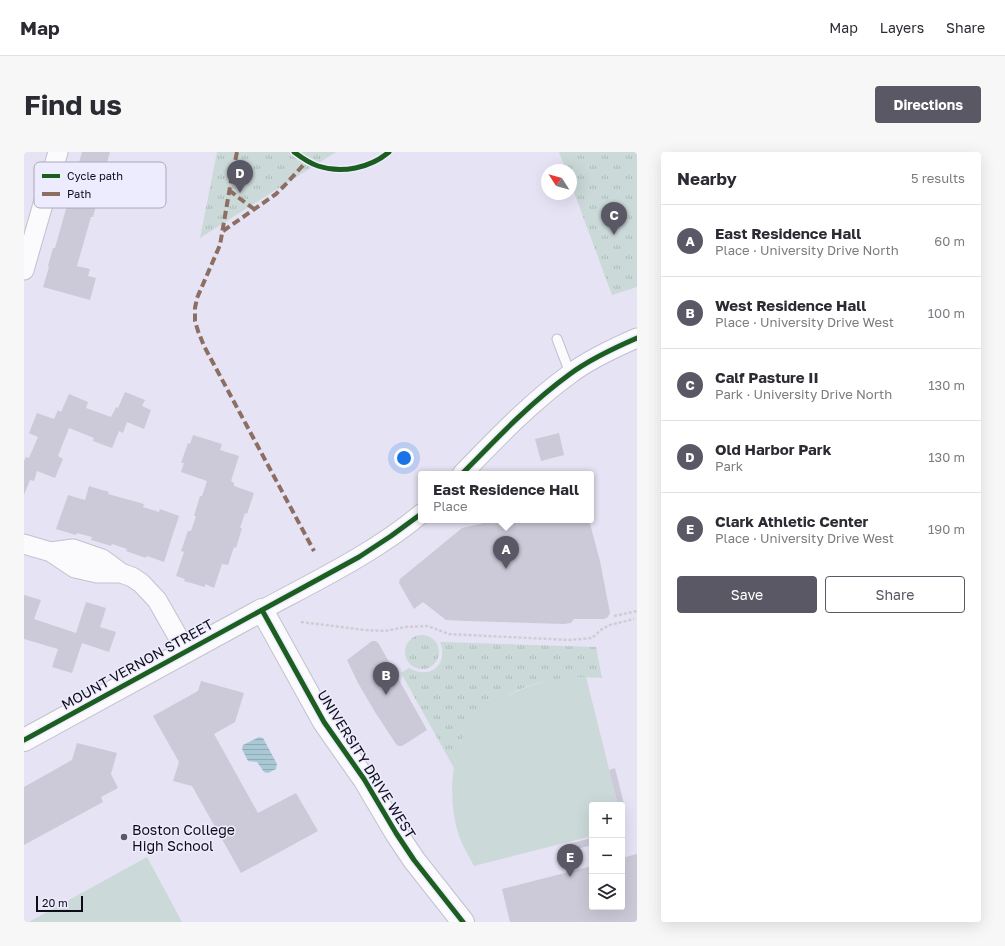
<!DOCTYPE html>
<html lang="en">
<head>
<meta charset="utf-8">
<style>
  :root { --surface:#fff; --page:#f7f7f7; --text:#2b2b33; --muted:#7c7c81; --line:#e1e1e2; --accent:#595864 }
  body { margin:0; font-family:"Golos Text",sans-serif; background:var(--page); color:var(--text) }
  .controls { position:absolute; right:12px; bottom:12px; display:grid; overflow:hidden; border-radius:4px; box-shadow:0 4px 16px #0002 }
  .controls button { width:36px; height:36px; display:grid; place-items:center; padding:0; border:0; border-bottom:1px solid var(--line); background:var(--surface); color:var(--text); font:20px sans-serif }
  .compass { position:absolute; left:517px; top:12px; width:36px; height:36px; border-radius:50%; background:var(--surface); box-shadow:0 4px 16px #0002; rotate:306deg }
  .scale { position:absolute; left:12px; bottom:10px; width:47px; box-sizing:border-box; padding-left:4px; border:2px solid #0e0d17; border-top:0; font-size:11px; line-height:14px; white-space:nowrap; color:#0e0d17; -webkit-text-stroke:3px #edebfe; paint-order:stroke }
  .you { position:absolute; left:380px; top:306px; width:14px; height:14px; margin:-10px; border:3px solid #fff; border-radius:50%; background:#1a73e8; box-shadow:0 0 0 6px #1a73e833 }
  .badge { display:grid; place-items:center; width:26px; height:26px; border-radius:50%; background:var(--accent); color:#fff; font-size:13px; font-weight:700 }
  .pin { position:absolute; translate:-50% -33px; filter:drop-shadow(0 1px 2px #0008) }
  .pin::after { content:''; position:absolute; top:21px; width:14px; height:12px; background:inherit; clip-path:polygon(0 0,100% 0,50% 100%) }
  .popup { position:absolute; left:394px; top:319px; width:176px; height:52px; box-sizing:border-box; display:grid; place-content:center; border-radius:4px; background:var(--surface); filter:drop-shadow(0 1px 3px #0005); font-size:13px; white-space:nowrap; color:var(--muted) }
  .popup b { font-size:15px; color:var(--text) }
  .popup::after { content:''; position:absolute; left:50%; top:100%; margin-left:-8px; border:8px solid transparent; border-top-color:var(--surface) }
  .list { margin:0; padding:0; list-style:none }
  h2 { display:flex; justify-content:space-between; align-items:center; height:52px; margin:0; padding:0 16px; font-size:17px }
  h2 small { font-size:13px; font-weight:400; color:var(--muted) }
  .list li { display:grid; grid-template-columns:26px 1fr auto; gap:12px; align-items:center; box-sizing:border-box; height:72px; padding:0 16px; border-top:1px solid var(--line) }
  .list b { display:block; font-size:15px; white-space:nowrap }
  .list p { margin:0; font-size:13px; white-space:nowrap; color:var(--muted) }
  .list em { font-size:13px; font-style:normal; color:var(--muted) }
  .actions { display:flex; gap:8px; padding:12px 16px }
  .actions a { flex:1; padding:9px 0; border:1px solid var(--accent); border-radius:4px; text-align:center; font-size:14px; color:var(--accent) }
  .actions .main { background:var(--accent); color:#fff }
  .icon { flex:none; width:22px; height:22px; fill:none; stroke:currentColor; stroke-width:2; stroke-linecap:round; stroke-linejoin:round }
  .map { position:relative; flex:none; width:613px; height:770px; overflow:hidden; border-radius:4px }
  header { display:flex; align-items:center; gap:24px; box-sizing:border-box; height:56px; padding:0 20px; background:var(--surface); border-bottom:1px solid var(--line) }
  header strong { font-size:19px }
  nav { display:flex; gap:22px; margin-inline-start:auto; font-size:14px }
  .intro { display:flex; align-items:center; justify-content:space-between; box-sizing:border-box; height:96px; padding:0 24px }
  h1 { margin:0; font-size:28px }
  .button { padding:10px 18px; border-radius:4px; background:var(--accent); color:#fff; font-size:14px; font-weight:700 }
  main { display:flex; gap:24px; padding:0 24px }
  aside { flex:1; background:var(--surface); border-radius:4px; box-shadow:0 4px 16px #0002 }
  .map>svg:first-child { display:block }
</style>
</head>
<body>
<header>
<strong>Map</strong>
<nav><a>Map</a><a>Layers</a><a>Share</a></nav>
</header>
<div class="intro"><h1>Find us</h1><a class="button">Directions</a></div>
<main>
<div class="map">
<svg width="613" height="770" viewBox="0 0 613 770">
  <defs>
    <pattern id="grass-tufts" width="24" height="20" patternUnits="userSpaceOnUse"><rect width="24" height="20" fill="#cbdad9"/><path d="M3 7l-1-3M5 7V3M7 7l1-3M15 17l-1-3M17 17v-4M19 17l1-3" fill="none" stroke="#adbaba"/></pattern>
    <pattern id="water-rules" width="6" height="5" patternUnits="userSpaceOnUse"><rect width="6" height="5" fill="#a9c8d5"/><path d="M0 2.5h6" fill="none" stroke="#90abb6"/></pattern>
  </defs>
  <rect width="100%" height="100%" fill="#e5e3f4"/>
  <path fill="url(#grass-tufts)" d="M193,0H312L176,86Z
    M535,0H613V135L588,143L547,32V18H542Z
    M381 500a17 17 0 1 1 34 0a17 17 0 1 1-34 0Z
    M416,490L572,495L578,526C533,524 495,529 460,561C453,567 447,573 442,581C435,591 433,604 430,616L377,521L385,516C406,528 425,513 416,490Z"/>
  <path fill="#cbdad9" d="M544,525H562L594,653H568V684L450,714C445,704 439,695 435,684C425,653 425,609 442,580C462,548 508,529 544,525Z
    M123,705L158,770H5Z"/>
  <path fill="url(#water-rules)" d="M235,585L239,586L253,612L252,617L244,621L240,620L233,610L224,609L218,597L219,593Z"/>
  <path fill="#cccad8" d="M58,0H86L73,46H74L69,65H67L53,114L66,117L64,124L72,126L66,148L19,135L25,115L24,114L29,96H31Z
    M101,240L121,248L118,254L127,258L120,277L103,270L99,281L95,279L88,296L69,289L70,286L45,276L34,304L39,307L31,326L13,319L10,329L6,328L0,343V309L2,305L5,306L14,285L5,281L13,261L30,267L34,258L37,260L45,242L64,250L62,256L87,265L92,255L94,256Z
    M535,281L540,303L517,309L511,287Z
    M169,283L198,292L196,298L215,304L207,329L210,331V334L230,341L223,362L221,361L216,376H218L212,396L210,395L204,413L198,412L190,436L181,432V435L160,429L161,427L152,424L160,400L157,399L164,379H167L172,364H170L176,344H178L183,329L157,320L160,311H157L164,291L166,292Z
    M65,334L85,340L84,342L120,352L119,355L135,360L136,357L155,364L140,410L123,404L122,406L102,399L103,397L88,392L87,394L67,388L68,385L53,381L52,383L32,377L44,343L61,348Z
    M473,368H565L576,409L586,461L584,465L580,467H550L547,471L540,472L442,469L422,468L399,450L390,457L375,431L376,427L438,376Z
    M0,443L17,448L10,467L52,481L62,450L82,456L76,475L92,480L85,500L58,491L48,521L28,515L34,497L0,487Z
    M348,489H352L355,492L403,578L378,594H374L372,592L351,560L334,531L323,508Z
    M177,529L220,541L211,570L190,582L234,661L272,641L294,679L217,721L168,634L149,629L155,610L129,564L174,539Z
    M53,591L93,601L87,622L94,636L77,645L79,650L0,693V635L48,608Z
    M591,616L600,652L596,653H594L585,618Z
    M568,686V693L542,700L540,693Z
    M613,702V770H486L478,737L568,714V755H598V706Z"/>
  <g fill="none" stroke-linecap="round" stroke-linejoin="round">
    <g stroke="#c3c1cf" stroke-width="11">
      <path id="lane" d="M533,187L546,221"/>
    </g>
    <g stroke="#c3c1cf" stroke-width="21">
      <path id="street" d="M0,118L34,0
        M438,322C472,287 506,251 546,222C566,207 590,196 613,186
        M0,392L27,400L51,416L73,421H97
        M27,400L49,397L78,407L97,421L108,425L117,431L133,448L162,499
        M238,458C290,430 352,400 397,362"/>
    </g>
    <g stroke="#c3c1cf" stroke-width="24">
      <path id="secondary" d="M0,588L238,458L300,570L340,627L372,681L390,708L439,770"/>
    </g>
    <path stroke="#ceced2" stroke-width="2.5" stroke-dasharray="3 2" stroke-linecap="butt" d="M590,464L613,459
      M277,470L341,478L361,479L381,475L404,474L425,482L545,488L568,486L578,477L586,473L610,467"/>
    <use href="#lane" stroke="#fbfbfd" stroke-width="9"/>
    <use href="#street" stroke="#fbfbfd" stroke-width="19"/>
    <use href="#secondary" stroke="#fbfbfd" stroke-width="22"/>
    <path stroke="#8d6e63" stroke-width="4" stroke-dasharray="8 4" stroke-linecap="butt" d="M213,0L207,29L196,93L173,146L171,156V169L174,179L180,194L290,399
      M205,38L215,46L230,57
      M199,79L252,42L261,33L283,9"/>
    <g stroke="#edebfe" stroke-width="8">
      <path id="cycleway" d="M270,0C278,6 285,11 294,14C318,22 346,16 365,0
        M438,322C472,287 506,251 546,222C566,207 590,196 613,186
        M238,458L300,570L340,627L372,681L390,708L439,770
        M0,588L335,405L367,384L397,362"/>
    </g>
    <use href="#cycleway" stroke="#1b5e20" stroke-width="5"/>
  </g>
  <circle fill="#595864" stroke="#edebfe" stroke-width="1.5" cx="100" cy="685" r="4"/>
  <g text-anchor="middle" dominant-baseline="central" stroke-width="3" stroke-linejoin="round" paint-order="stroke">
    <g font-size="14" fill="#0e0d17" stroke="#edebfe">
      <text transform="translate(113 512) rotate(-29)">MOUNT VERNON STREET</text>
      <text transform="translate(343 612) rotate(58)">UNIVERSITY DRIVE WEST</text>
    </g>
    <g font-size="14" fill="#0e0d17" stroke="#edebfe" text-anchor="start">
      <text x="108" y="677">Boston College<tspan x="108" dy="16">High School</tspan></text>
    </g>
  </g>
  <rect x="10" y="10" width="132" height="46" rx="6" fill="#edebfe" stroke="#aaa8b9" stroke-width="1"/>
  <rect x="18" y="22" width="18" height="4" fill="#1b5e20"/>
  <rect x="18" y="40" width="18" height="4" fill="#8d6e63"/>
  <g font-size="11" fill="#0e0d17">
    <text x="43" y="28">Cycle path</text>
    <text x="43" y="46">Path</text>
  </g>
</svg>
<div class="controls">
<button>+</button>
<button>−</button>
<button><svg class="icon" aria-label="layers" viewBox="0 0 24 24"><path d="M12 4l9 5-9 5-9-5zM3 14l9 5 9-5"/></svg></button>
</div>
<svg class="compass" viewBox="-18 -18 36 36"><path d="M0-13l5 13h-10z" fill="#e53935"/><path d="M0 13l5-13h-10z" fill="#7c7c81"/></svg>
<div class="scale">20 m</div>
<div class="you"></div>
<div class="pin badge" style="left:482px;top:417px">A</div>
<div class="popup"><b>East Residence Hall</b>Place</div>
<div class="pin badge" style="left:362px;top:543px">B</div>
<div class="pin badge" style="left:590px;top:83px">C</div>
<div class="pin badge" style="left:216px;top:41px">D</div>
<div class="pin badge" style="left:546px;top:725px">E</div>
</div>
<aside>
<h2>Nearby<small>5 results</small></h2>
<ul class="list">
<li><span class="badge">A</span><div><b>East Residence Hall</b><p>Place · University Drive North</p></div><em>60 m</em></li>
<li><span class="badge">B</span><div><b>West Residence Hall</b><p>Place · University Drive West</p></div><em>100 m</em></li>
<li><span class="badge">C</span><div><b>Calf Pasture II</b><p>Park · University Drive North</p></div><em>130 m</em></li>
<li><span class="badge">D</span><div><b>Old Harbor Park</b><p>Park</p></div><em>130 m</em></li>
<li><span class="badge">E</span><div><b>Clark Athletic Center</b><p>Place · University Drive West</p></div><em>190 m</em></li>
</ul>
<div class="actions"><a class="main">Save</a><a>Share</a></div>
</aside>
</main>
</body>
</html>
